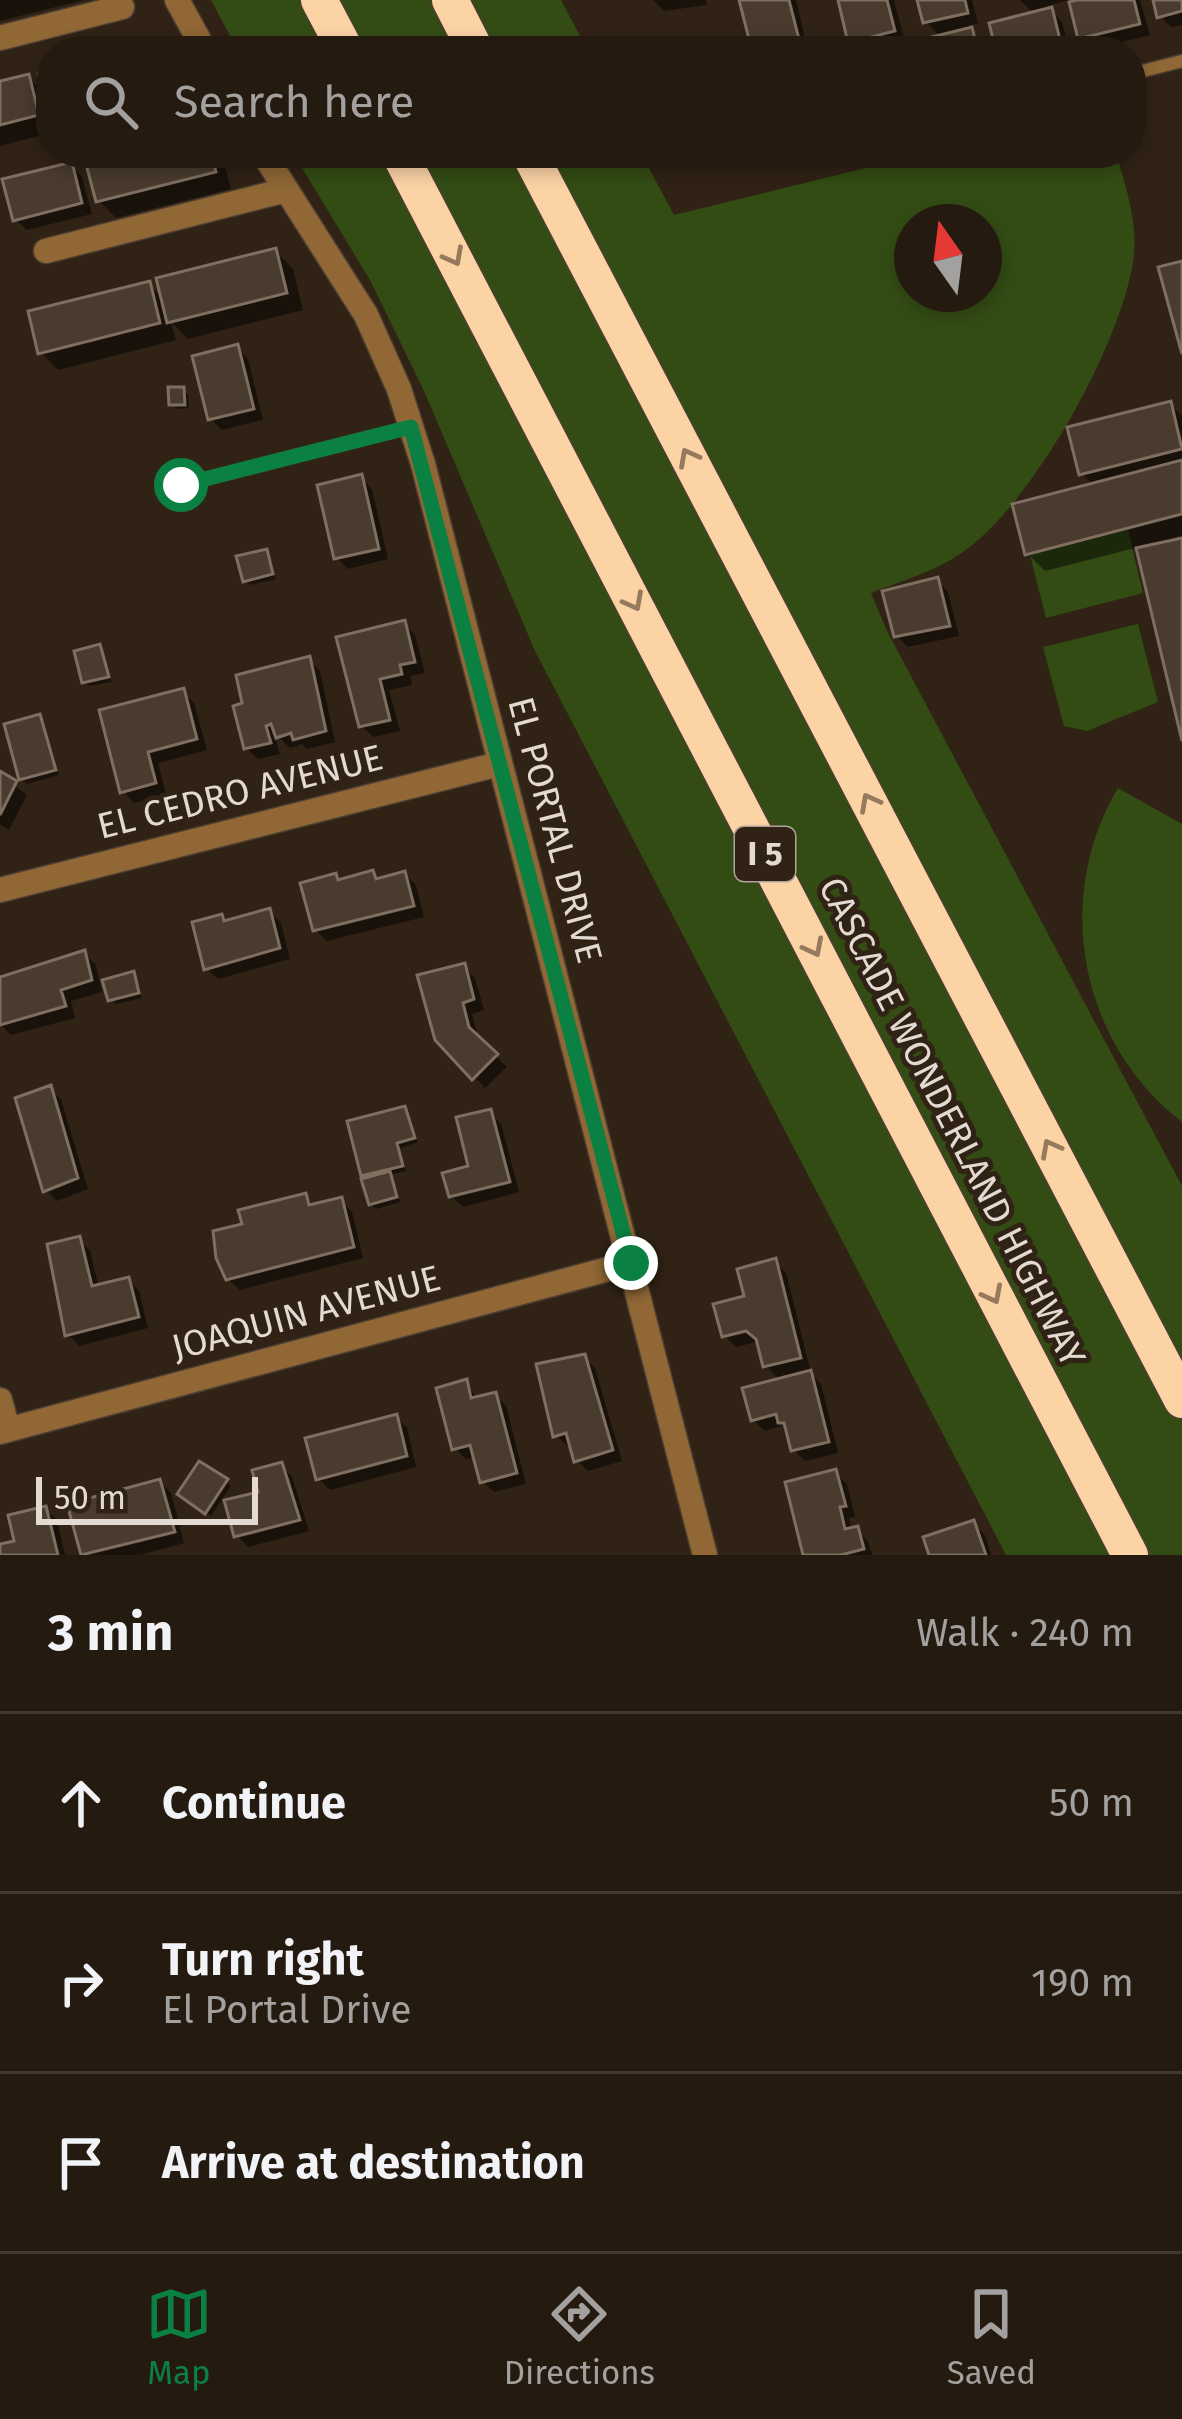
<!DOCTYPE html>
<html lang="en">
<head>
<meta charset="utf-8">
<style>
  :root { --surface:#241a10; --page:#30271e; --text:#f1f3f6; --muted:#a3a19f; --line:#413830; --accent:#0b8043 }
  body { margin:0; font-family:"Fira Sans",sans-serif; background:var(--page); color:var(--text) }
  .compass { position:absolute; left:894px; top:204px; width:108px; height:108px; border-radius:50%; background:var(--surface); box-shadow:0 6px 18px #0003; rotate:346deg }
  .scale { position:absolute; left:36px; bottom:30px; width:222px; box-sizing:border-box; padding-left:12px; border:6px solid #e3dad1; border-top:0; font-size:33px; line-height:42px; white-space:nowrap; color:#e3dad1; -webkit-text-stroke:9px #302215; paint-order:stroke }
  .stop { position:absolute; width:36px; height:36px; margin:-27px; border:9px solid #0b8043; border-radius:50%; background:#fff }
  .stop.end { background:#0b8043; border-color:#fff; box-shadow:0 3px 12px #0008 }
  .list { margin:0; padding:0; list-style:none }
  h2 { display:flex; justify-content:space-between; align-items:center; height:156px; margin:0; padding:0 48px; font-size:51px }
  h2 small { font-size:39px; font-weight:400; color:var(--muted) }
  .list li { display:grid; grid-template-columns:78px 1fr auto; gap:36px; align-items:center; box-sizing:border-box; height:180px; padding:0 48px; border-top:3px solid var(--line) }
  .list b { display:block; font-size:45px; white-space:nowrap }
  .list p { margin:0; font-size:39px; white-space:nowrap; color:var(--muted) }
  .list em { font-size:39px; font-style:normal; color:var(--muted) }
  .icon { flex:none; width:66px; height:66px; fill:none; stroke:currentColor; stroke-width:2; stroke-linecap:round; stroke-linejoin:round }
  .map { position:relative; flex:none; width:1182px; height:1555px; overflow:hidden }
  .search { position:absolute; background:var(--surface); box-shadow:0 6px 18px #0003; left:36px; right:36px; top:36px; height:132px; display:flex; align-items:center; gap:30px; box-sizing:border-box; padding:0 42px; border-radius:48px; color:var(--muted); font-size:45px }
  .sheet { height:696px; background:var(--surface) }
  nav { display:flex; justify-content:space-around; align-items:center; box-sizing:border-box; height:168px; border-top:3px solid var(--line); background:var(--surface); font-size:33px; color:var(--muted) }
  nav a { display:grid; justify-items:center; gap:6px }
  nav .on { color:var(--accent) }
  .map>svg:first-child { display:block }
</style>
</head>
<body>
<div class="map">
<svg width="1182" height="1555" viewBox="0 0 1182 1555">
  <rect width="100%" height="100%" fill="#302215"/>
  <path fill="#334c14" fill-rule="evenodd" d="M211,0H561L588,51H238Z
    M293,153H641L674,215L927,153H1116C1126,188 1139,225 1133,262C1120,346 1033,503 963,552C936,571 902,581 871,593L887,631L1182,1186V1555H1006L535,651L424,391L370,280ZM912,222H984V294H912Z
    M1128,530L1143,593L1046,618L1030,555Z
    M1138,624L1158,702L1087,731L1064,726L1043,647Z
    M1118,788L1182,824V1122C1080,1043 1052,899 1118,788Z"/>
  <path fill="#0007" d="M0,0H84L0,21Z
    M653,0H706L707,5L664,11Z
    M742,0H796L808,51H755Z
    M841,0H894L905,42L861,51L851,41Z
    M920,0H972L978,23L967,26L983,42L985,51H981L978,39H972L975,51H917L942,38L926,22Z
    M1020,0H1070L1047,6L1062,22L1070,51H999L1034,14Z
    M1088,0H1140L1150,35L1092,49L1081,38Z
    M1156,0H1182V25L1171,27L1160,16Z
    M51,74V133L0,146V84L28,77L46,96Z
    M124,153H222L231,189L116,218L98,200Z
    M71,165L82,177L92,214L27,230L15,219Z
    M276,252L293,269L303,310L188,339L171,322L176,340L58,370L41,352L149,284L165,301Z
    M237,348L248,359L263,420L222,430L211,419Z
    M183,390L188,395L189,408L177,409L172,404Z
    M1170,404L1182,416V535L1173,538L1174,543L1182,541V728L1139,547L1045,571L1028,554L1094,486L1082,473Z
    M361,477L372,489L388,559L348,569L337,558Z
    M266,552L276,579L250,585L245,580Z
    M937,581L948,592L959,636L908,647L897,636Z
    M404,624L415,635L425,673L410,676L412,685L389,690L400,731L373,737L361,725L340,640Z
    M100,647L112,682L89,686L84,681Z
    M309,660L320,671L335,742L307,749L302,744L290,748L273,731L280,754L258,759L246,748Z
    M183,692L194,703L207,750L158,763L166,794L134,803L123,791Z
    M39,717L44,722L59,775L27,784L22,779Z
    M0,774L27,795L9,830L0,824Z
    M373,874L379,881L404,874L416,885L424,917L327,941L315,930L335,876L341,882Z
    M269,912L281,923L290,959L218,979L206,968L221,917L227,923Z
    M84,953L96,965L102,992L71,1001L75,1018L11,1035L0,1024V980Z
    M464,967L475,978L484,1010L472,1014L479,1040L507,1067L485,1088L437,1038Z
    M133,974L142,998L116,1004L111,999Z
    M50,1088L61,1100L88,1189L57,1201L46,1190Z
    M404,1110L418,1142L400,1148L406,1171L392,1174L400,1202L376,1209L371,1204L369,1180L364,1175Z
    M490,1112L501,1124L519,1192L463,1207L451,1196L472,1168Z
    M305,1196L315,1207L341,1200L352,1212L363,1258L240,1290L228,1279L245,1227Z
    M79,1239L90,1251L99,1288L128,1280L139,1291L148,1328L79,1346L68,1334Z
    M775,1262L786,1273L810,1369L807,1370L821,1384L838,1453L805,1461L794,1450L784,1425L765,1431L753,1420L781,1381L766,1366L760,1341L736,1347L724,1335Z
    M584,1357L595,1368L622,1461L588,1471L577,1460L572,1445L567,1446L556,1435Z
    M466,1383L478,1399L495,1395L506,1406L526,1484L494,1492L482,1481L476,1457L466,1459L455,1448Z
    M396,1417L407,1428L416,1467L330,1490L319,1479Z
    M281,1465L292,1477L309,1531L248,1547L237,1535Z
    M835,1473L847,1484L855,1517L849,1518L852,1530H857L868,1541L872,1555H807Z
    M160,1482L171,1493L184,1543L140,1555H84L71,1506Z
    M226,1482L231,1486L211,1516L186,1498Z
    M45,1509L57,1520L65,1555H0V1547L18,1543Z
    M973,1523L985,1535L991,1555H932Z"/>
  <path fill="#493b2d" stroke="#7f6f60" stroke-width="3" d="M739,0H789L802,51H752Z
    M838,0H887L895,31L848,43Z
    M917,0H965L968,13L923,23Z
    M1076,0H1134L1140,24L1078,39L1069,2Z
    M1153,0H1182V11L1157,18Z
    M1052,7L1061,44L1031,51H996L989,23Z
    M972,27L978,51H914L911,42Z
    M51,70V114L48,115L38,74Z
    M29,74L39,115L0,125V81Z
    M112,153H211L216,172L96,202L85,160Z
    M72,162L82,203L13,221L2,179Z
    M276,248L287,293L167,323L156,278Z
    M1182,261V354L1158,267Z
    M150,281L160,323L38,354L28,311Z
    M238,344L254,409L208,420L192,356Z
    M168,387H184L185,405H169Z
    M1171,401L1182,449L1079,475L1067,427Z
    M1182,460V514L1025,555L1012,504Z
    M362,474L379,549L334,559L317,485Z
    M1182,538V741L1136,548Z
    M267,549L273,574L243,582L236,556Z
    M938,577L950,626L894,637L882,591Z
    M405,620L415,662L400,665L402,674L380,679L390,720L359,727L336,637Z
    M100,644L109,677L82,683L74,651Z
    M310,656L326,731L293,740L291,733L276,738L271,724L266,726L271,743L244,749L233,706L242,703L236,675Z
    M184,688L197,739L148,752L156,783L120,793L99,710Z
    M40,714L56,770L19,780L4,724Z
    M0,771L17,781L0,815Z
    M373,870L376,879L405,871L414,906L313,931L300,883L336,873L338,880Z
    M270,908L280,948L204,970L192,922L222,914L224,921Z
    M85,950L92,980L61,990L66,1006L0,1025V977Z
    M465,963L474,999L463,1003L469,1027L498,1054L472,1080L435,1040L417,975Z
    M134,971L139,993L108,1001L102,980Z
    M51,1085L78,1178L43,1192L15,1098Z
    M405,1106L415,1138L397,1143L403,1166L361,1176L347,1121Z
    M491,1109L510,1182L449,1197L442,1173L468,1166L456,1117Z
    M390,1171L397,1197L369,1205L361,1179Z
    M306,1193L309,1205L342,1197L354,1247L226,1280L216,1258L213,1231L242,1224L238,1210Z
    M80,1236L92,1286L129,1277L139,1317L65,1336L47,1244Z
    M776,1258L801,1358L763,1367L756,1339L746,1331L722,1337L713,1304L744,1296L737,1269Z
    M585,1354L613,1450L574,1462L566,1433L553,1437L536,1364Z
    M811,1370L829,1442L791,1451L784,1423H778L776,1414L751,1421L742,1388Z
    M467,1379L471,1398L496,1392L517,1473L480,1483L470,1445L452,1450L436,1388Z
    M397,1414L407,1456L316,1480L305,1438Z
    M199,1461L228,1479L205,1514L177,1494Z
    M282,1462L300,1520L234,1537L224,1500L258,1492L252,1470Z
    M836,1469L846,1506L840,1507L845,1529L858,1526L864,1549L841,1555H803L785,1482Z
    M160,1479L175,1532L81,1555L67,1504Z
    M46,1506L58,1555H0V1544L14,1541L8,1515Z
    M974,1520L986,1555H929L923,1537Z"/>
  <g fill="none" stroke-linecap="round" stroke-linejoin="round">
    <g stroke="#4d3f33" stroke-width="15">
      <path id="lane" d="M1131,74L1182,61
        M181,485L410,427"/>
    </g>
    <g stroke="#4d3f33" stroke-width="27">
      <path id="street" d="M177,0L205,51
        M0,38L122,7
        M263,153L366,315L399,389L423,464L705,1555
        M46,251L286,190
        M0,890L499,764
        M0,1400L8,1430
        M0,1432L631,1263"/>
    </g>
    <g stroke="#4d3f33" stroke-width="39">
      <path id="highway" d="M319,0L346,51
        M450,0L476,51
        M399,153L1130,1555
        M529,153L1182,1400"/>
    </g>
    <use href="#lane" stroke="#906735" stroke-width="12"/>
    <use href="#street" stroke="#906735" stroke-width="24"/>
    <use href="#highway" stroke="#fcd3a5" stroke-width="36"/>
  </g>
  <defs><path id="oneway-chevron" d="M-2-3.5L2.5 0L-2 3.5" fill="none" stroke-width="1.6" stroke-linecap="round" stroke-linejoin="round" transform="scale(3)"/></defs>
  <g stroke="#967a5d">
    <use href="#oneway-chevron" transform="translate(454 257) rotate(62)"/>
    <use href="#oneway-chevron" transform="translate(688 457) rotate(-118)"/>
    <use href="#oneway-chevron" transform="translate(634 602) rotate(62)"/>
    <use href="#oneway-chevron" transform="translate(869 802) rotate(-118)"/>
    <use href="#oneway-chevron" transform="translate(814 948) rotate(63)"/>
    <use href="#oneway-chevron" transform="translate(1050 1148) rotate(-118)"/>
    <use href="#oneway-chevron" transform="translate(993 1295) rotate(63)"/>
  </g>
  <g fill="none" stroke-linecap="round" stroke-linejoin="round">
    <path stroke="#0b8043" stroke-width="15" d="M181,485L411,427L631,1263"/>
  </g>
  <g text-anchor="middle" dominant-baseline="central" stroke-width="10" stroke-linejoin="round" paint-order="stroke">
    <rect fill="#302215" stroke="#ada399" stroke-width="3" x="735" y="827" width="60" height="54" rx="9"/>
    <g font-size="33" font-weight="bold" fill="#e3dad1">
      <text x="765" y="854">I 5</text>
    </g>
    <g font-size="36" fill="#e3dad1" stroke="#302215">
      <text transform="translate(240 792) rotate(-14)">EL CEDRO AVENUE</text>
      <text transform="translate(555 830) rotate(75)">EL PORTAL DRIVE</text>
      <text transform="translate(952 1122) rotate(63)">CASCADE WONDERLAND HIGHWAY</text>
      <text transform="translate(306 1313) rotate(-15)">JOAQUIN AVENUE</text>
    </g>
  </g>
</svg>
<svg class="compass" viewBox="-18 -18 36 36"><path d="M0-13l5 13h-10z" fill="#e53935"/><path d="M0 13l5-13h-10z" fill="#a3a19f"/></svg>
<div class="scale">50 m</div>
<div class="stop" style="left:181px;top:485px"></div>
<div class="stop end" style="left:631px;top:1263px"></div>
<div class="search"><svg class="icon" aria-label="search" viewBox="0 0 24 24"><circle cx="10" cy="10" r="6"/><path d="M15 15l6 6"/></svg>Search here</div>
</div>
<section class="sheet">
<h2>3 min<small>Walk · 240 m</small></h2>
<ul class="list">
<li><svg class="icon" aria-label="ahead" viewBox="0 0 24 24"><path d="M12 20V5M6 11l6-6 6 6"/></svg><div><b>Continue</b></div><em>50 m</em></li>
<li><svg class="icon" aria-label="right" viewBox="0 0 24 24"><path d="M7 20v-9h11M14 6l5 5-5 5"/></svg><div><b>Turn right</b><p>El Portal Drive</p></div><em>190 m</em></li>
<li><svg class="icon" aria-label="arrive" viewBox="0 0 24 24"><path d="M6 21V4h12l-3 4 3 4H6"/></svg><div><b>Arrive at destination</b></div></li>
</ul>
</section>
<nav>
<a class="on"><svg class="icon" aria-label="map" viewBox="0 0 24 24"><path d="M3 6l6-2 6 2 6-2v14l-6 2-6-2-6 2zM9 4v14M15 6v14"/></svg>Map</a>
<a><svg class="icon" aria-label="directions" viewBox="0 0 24 24"><path d="M12 3l9 9-9 9-9-9zM9 14v-3h6M13 9l2 2-2 2"/></svg>Directions</a>
<a><svg class="icon" aria-label="saved" viewBox="0 0 24 24"><path d="M7 4h10v16l-5-4-5 4z"/></svg>Saved</a>
</nav>
</body>
</html>
